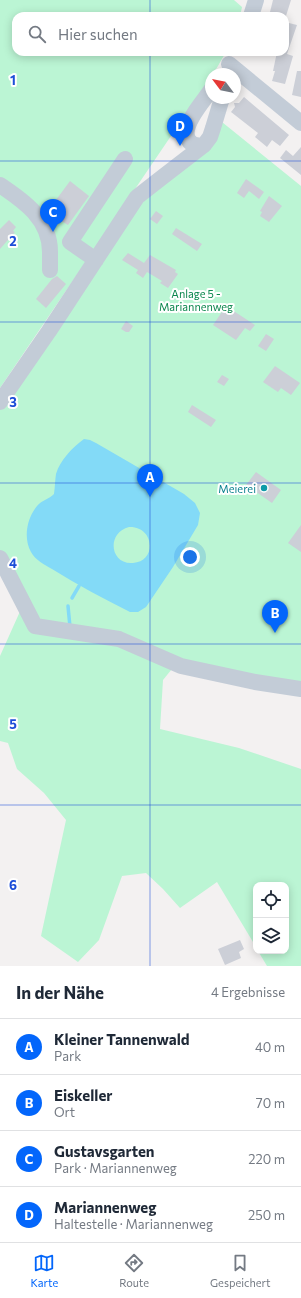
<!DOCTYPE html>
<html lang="de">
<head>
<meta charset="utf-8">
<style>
  :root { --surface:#fff; --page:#f2f2f3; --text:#1f2937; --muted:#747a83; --line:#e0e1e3; --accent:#0366fb }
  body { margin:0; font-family:Commissioner,sans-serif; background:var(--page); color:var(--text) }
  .controls { position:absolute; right:12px; bottom:12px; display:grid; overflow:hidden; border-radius:8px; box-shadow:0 2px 10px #0003 }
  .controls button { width:36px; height:36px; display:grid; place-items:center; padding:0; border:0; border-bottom:1px solid var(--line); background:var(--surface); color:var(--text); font:20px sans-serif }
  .compass { position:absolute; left:205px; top:68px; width:36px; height:36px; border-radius:50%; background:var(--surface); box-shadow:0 2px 10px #0003; rotate:302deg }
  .you { position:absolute; left:190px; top:557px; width:14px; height:14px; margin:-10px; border:3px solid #fff; border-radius:50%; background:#1a73e8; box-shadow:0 0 0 6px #1a73e833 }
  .badge { display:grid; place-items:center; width:26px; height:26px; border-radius:50%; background:var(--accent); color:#fff; font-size:13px; font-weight:700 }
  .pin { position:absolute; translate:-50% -33px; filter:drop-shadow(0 1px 2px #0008) }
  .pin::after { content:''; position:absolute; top:21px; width:14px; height:12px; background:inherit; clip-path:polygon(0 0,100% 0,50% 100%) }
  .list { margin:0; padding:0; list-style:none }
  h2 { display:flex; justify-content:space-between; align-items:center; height:52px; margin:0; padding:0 16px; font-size:17px }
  h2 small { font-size:13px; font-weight:400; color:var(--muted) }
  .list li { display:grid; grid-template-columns:26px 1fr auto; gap:12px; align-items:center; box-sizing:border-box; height:56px; padding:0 16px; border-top:1px solid var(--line) }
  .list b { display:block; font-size:15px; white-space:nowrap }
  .list p { margin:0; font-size:13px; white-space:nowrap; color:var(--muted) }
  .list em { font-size:13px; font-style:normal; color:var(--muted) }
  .icon { flex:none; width:22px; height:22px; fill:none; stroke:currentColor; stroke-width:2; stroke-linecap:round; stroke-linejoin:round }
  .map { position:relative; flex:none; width:301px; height:966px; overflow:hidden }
  .search { position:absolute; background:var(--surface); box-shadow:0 2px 10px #0003; left:12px; right:12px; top:12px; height:44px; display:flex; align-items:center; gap:10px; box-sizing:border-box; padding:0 14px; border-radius:12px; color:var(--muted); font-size:15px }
  .sheet { height:276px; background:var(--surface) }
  nav { display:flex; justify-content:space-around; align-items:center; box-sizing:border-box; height:56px; border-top:1px solid var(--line); background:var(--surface); font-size:11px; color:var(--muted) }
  nav a { display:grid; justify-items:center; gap:2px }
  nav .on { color:var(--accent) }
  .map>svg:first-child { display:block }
</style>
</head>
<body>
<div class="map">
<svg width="301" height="966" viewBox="0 0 301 966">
  <rect width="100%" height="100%" fill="#f3f1f1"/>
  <path fill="#bbf5d4" d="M0,0H234L242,7L240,16H16V52H226L215,71L213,74H211V77L0,388Z
    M217,118L301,186V686L176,664L163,680L160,729L239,748L301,769V966H267L258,951H286V885H256V947L217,882L180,908L163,889L146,873L122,876L99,940L78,962L41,936L66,820L44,793L17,769L8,743L0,741V656L22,607L37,624L0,551V409L137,197L204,145Z"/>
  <path fill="#83daf7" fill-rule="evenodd" d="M84,439L90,440L96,443L184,494L195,503L200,513L198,525L173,567L146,607L138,612H130C104,599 78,585 52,569C45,565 35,560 31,552C23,538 27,518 37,506C42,500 49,499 54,494C55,487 55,480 56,474C60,460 72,448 84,439ZM129,527C155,526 157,562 133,563C110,565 106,533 129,527Z"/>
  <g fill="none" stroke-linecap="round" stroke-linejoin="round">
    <path stroke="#83daf7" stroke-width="3.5" d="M72,598L79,586
      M68,606L70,627"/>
  </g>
  <path fill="#cccfd7" d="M273,0H291L286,16H269Z
    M285,22L297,25L287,54L293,56L285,84L272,81L275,71H273L277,52H285Z
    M297,71H301V97L292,95Z
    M244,97L289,135L280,146L272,140L267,147L255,137L258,133L231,112L235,107L234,103H239Z
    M301,147V175L280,158L286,150L293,156Z
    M246,179L264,192L259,199L249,191L244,198L237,193Z
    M70,181L89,196L68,225L48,213L54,205L53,204Z
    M269,196L282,206L269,222L260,216L262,212L260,211Z
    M156,211L163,216L157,224L150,219Z
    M9,220L16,227L13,231L15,232L0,249V229Z
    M176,228L202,244L197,251L172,234Z
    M128,253L144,263L150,255L176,270L175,272L178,274L168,288L160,283L162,281L147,272L143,278L136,273L138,270L122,260Z
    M57,276L66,284L46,308L36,299L52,279Z
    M226,306L255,325L250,331L245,328L236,340L213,325Z
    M126,321L133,326L129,332H126L121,329Z
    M266,334L274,339L266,351L258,346Z
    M275,366L300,383L291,395L281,388L278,392L263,382Z
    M222,375L229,379L224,386L217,382Z
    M192,405L216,420L211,427L188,412Z
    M256,472L281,490L272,503L246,485Z
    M301,525V552L288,543Z
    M240,940L244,949L239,952L241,958L225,965L218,949Z"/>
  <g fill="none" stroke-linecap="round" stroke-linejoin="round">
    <path stroke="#c3ccd7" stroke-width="16" d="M251,16L256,0
      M229,64L301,123
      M204,145C198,146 191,146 188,139C181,125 203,102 211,90
      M0,185C24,201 50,219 50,252C50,258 50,264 50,270
      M96,260L70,242L125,159
      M0,402L49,331L137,197L160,179L204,145L210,137L213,128L222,98
      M0,558L35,626L119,639L181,666L255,682L301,689"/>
  </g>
  <path fill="none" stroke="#1d4ed8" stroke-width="1" stroke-opacity="0.55" d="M150,0V16M150,52V966M0,161H301M0,322H301M0,483H301M0,644H301M0,805H301"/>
  <circle fill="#0f9aa8" stroke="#fff" stroke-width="1.5" cx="264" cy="488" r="4"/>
  <g text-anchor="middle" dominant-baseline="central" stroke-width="4" stroke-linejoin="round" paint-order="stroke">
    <g font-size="11" fill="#0c874e" stroke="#fff">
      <text x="196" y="293">Anlage 5 -<tspan x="196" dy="13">Mariannenweg</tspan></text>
    </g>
    <g font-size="11" fill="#0d838f" stroke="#fff" text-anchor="end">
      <text x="256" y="488">Meierei</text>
    </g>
  </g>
  <g font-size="13" text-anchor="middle" font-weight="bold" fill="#1d4ed8" stroke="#fff" stroke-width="4" stroke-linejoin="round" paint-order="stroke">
    <text x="13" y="85">1</text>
    <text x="13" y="246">2</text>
    <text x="13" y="407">3</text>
    <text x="13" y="568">4</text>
    <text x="13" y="729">5</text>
    <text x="13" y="890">6</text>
  </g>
</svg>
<div class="controls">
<button><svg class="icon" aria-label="locate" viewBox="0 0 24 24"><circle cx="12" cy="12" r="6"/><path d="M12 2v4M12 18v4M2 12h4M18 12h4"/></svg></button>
<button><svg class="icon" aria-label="layers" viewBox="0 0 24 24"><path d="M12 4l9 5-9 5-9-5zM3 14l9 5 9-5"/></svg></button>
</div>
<svg class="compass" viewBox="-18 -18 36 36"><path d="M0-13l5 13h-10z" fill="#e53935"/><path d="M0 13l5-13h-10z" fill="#747a83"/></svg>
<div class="you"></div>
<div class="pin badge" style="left:150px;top:497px">A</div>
<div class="pin badge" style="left:275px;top:633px">B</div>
<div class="pin badge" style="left:53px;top:232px">C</div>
<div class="pin badge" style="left:180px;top:146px">D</div>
<div class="search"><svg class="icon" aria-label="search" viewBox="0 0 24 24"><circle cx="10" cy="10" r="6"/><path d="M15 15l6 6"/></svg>Hier suchen</div>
</div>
<section class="sheet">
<h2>In der Nähe<small>4 Ergebnisse</small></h2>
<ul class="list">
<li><span class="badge">A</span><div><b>Kleiner Tannenwald</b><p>Park</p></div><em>40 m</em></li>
<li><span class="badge">B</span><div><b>Eiskeller</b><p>Ort</p></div><em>70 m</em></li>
<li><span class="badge">C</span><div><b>Gustavsgarten</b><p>Park · Mariannenweg</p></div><em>220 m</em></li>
<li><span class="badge">D</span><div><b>Mariannenweg</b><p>Haltestelle · Mariannenweg</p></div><em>250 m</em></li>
</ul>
</section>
<nav>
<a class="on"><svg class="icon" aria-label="map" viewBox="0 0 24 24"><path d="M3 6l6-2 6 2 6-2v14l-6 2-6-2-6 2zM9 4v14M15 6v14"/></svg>Karte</a>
<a><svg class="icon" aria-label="directions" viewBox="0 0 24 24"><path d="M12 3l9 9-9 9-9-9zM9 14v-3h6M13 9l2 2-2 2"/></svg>Route</a>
<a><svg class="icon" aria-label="saved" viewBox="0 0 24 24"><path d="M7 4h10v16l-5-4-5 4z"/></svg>Gespeichert</a>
</nav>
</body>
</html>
